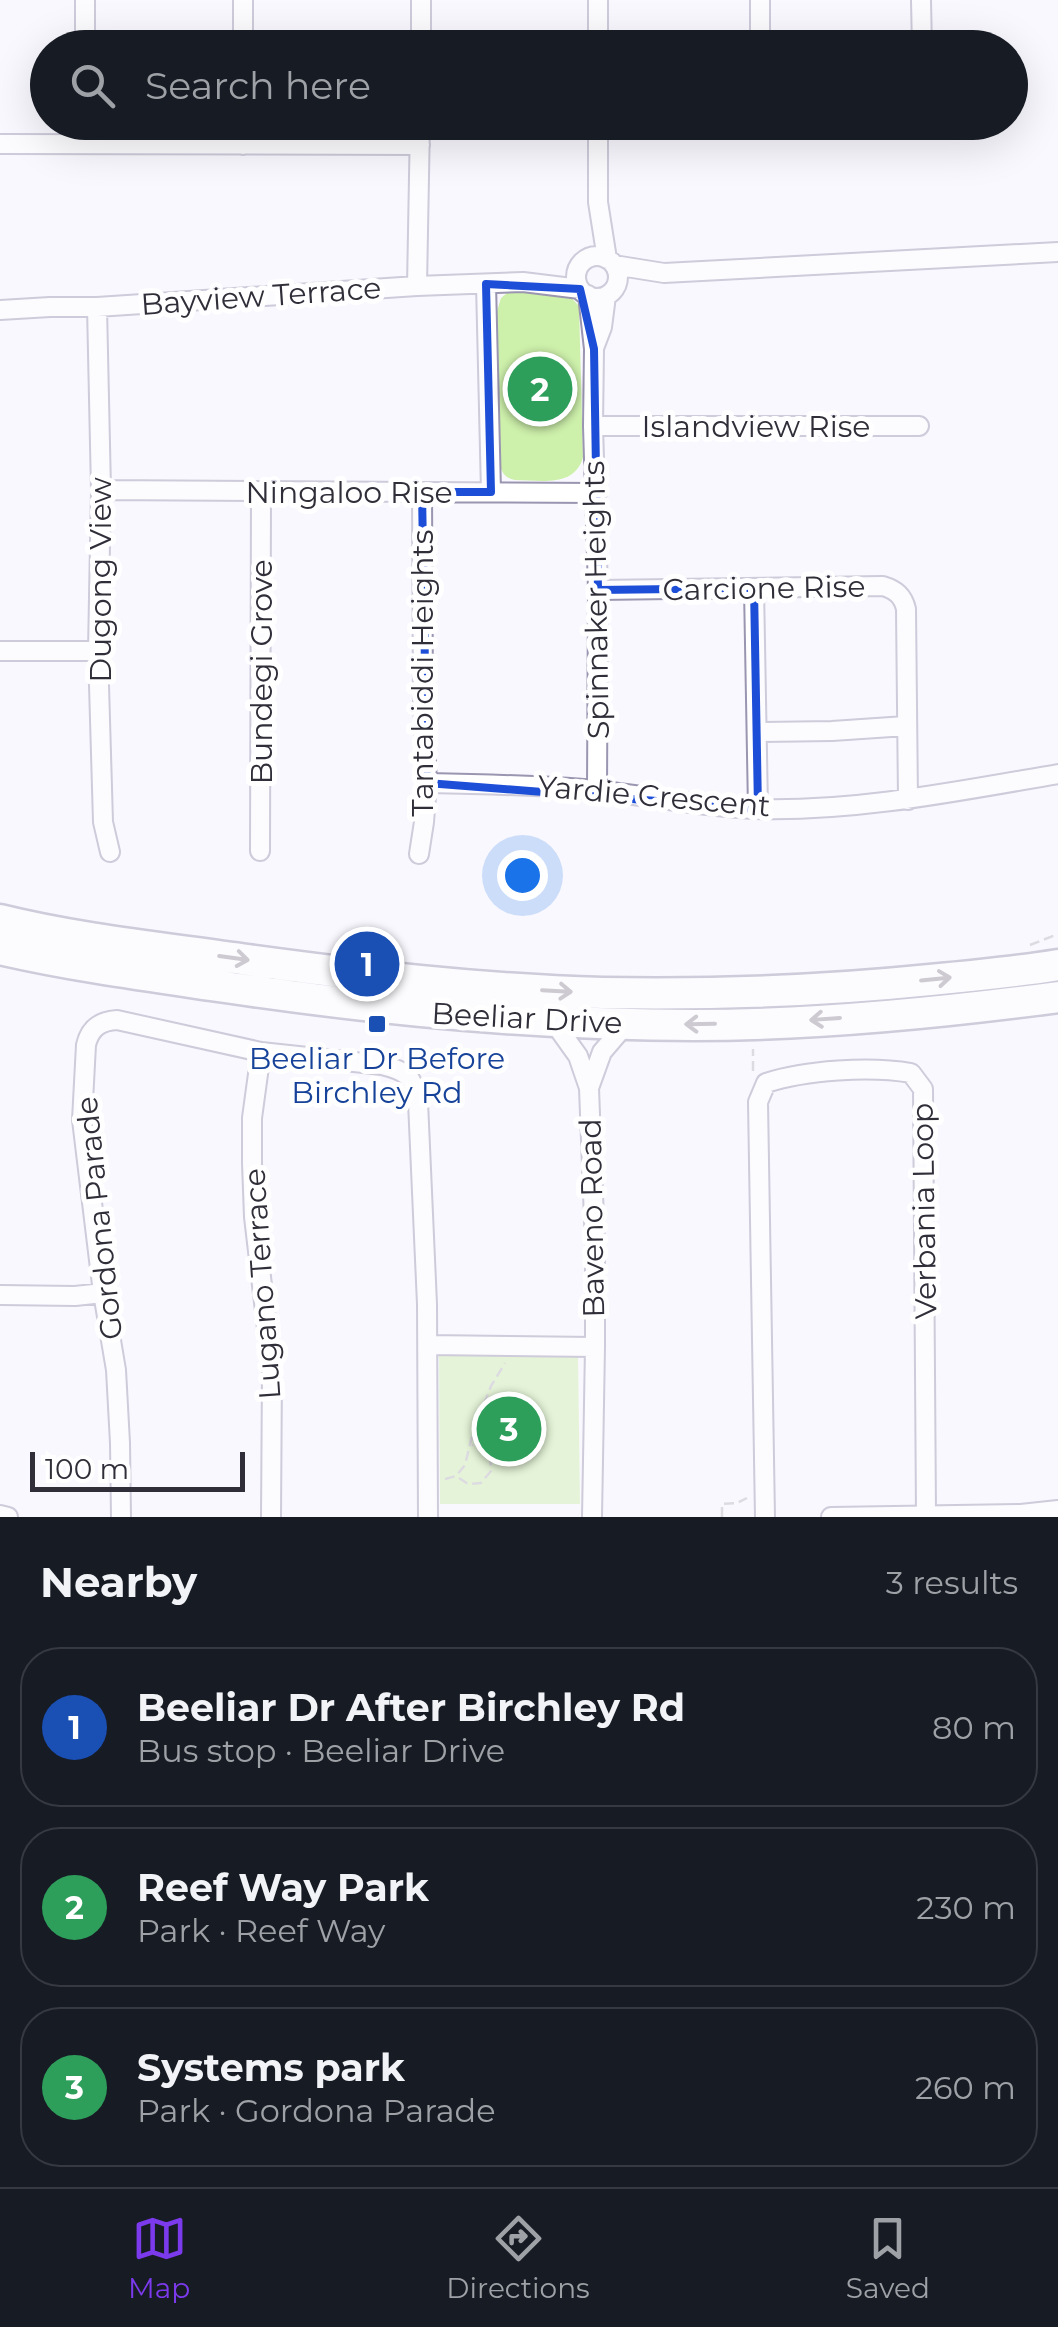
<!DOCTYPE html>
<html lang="en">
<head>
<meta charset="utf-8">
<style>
  :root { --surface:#171b24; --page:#20242c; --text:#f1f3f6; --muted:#9ea1a6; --line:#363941; --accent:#7c3aed }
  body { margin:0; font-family:Montserrat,sans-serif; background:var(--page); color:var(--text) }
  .scale { position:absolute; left:30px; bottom:25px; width:215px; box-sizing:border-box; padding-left:10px; border:5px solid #302e39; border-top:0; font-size:28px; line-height:35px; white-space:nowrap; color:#302e39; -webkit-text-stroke:8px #fff; paint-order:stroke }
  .you { position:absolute; left:522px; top:875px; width:35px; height:35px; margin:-25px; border:8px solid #fff; border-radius:50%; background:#1a73e8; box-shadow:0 0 0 15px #1a73e833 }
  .badge { display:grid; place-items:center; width:65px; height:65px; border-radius:50%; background:var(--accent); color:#fff; font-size:32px; font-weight:700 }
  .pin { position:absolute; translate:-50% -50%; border:5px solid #fff; box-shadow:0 2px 10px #0006 }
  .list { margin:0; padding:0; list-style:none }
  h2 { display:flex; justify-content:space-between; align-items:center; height:130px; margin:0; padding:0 40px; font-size:42px }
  h2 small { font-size:32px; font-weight:400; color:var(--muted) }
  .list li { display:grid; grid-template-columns:65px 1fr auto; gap:30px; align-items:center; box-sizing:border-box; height:160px; margin:0 20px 20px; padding:0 20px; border:2px solid var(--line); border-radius:40px }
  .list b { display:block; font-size:38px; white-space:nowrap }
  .list p { margin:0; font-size:32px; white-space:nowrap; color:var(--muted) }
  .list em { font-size:32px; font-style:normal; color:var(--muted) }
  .icon { flex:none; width:55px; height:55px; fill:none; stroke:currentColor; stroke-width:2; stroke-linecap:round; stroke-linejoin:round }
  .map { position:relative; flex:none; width:1058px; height:1517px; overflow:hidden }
  .search { position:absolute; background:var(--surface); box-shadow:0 10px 40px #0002; left:30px; right:30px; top:30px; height:110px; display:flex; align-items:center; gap:25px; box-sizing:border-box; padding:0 35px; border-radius:55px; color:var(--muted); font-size:38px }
  .sheet { height:670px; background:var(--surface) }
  nav { display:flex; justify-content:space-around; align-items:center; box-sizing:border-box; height:140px; border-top:2px solid var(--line); background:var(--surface); font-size:28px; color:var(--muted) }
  nav a { display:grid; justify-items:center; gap:5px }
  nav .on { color:var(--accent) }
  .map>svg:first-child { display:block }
</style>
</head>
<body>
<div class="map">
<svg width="1058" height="1517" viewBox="0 0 1058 1517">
  <rect width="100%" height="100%" fill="#f9f8fe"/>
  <path fill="#cdf0ab" d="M512,289L564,290L579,306L583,457C575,488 540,480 515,480C503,478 501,470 498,459L497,311L501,298Z
    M439,1354H578L580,1504H440Z"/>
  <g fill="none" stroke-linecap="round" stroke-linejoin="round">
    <g stroke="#9a95b0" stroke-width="22">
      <path id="street" d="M243,0V48
        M760,0V48
        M921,0L922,48
        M85,48V0
        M421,48V0
        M598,48V0
        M243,122V145
        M598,122V202L607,259
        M0,144L420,145
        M576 277a21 21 0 1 1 42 0a21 21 0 1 1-42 0Z
        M614,265L664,273L1058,252
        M486,284L491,492
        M417,286L420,122
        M588,295L594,349L593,426L598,590L597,790
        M97,307L101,490L98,651L103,822L110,852
        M0,310L50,307H97L417,286L523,282L580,289
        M594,348L602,327L606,296
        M593,426H919
        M101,490L597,493
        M754,588L758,809
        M598,590L883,586C896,590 903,596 906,609L908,800
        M0,651H98
        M757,732L832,731L906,726
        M427,783C483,784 539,785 595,790C648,796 701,807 755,809C855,812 959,791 1058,774
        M260,851L261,493
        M419,854L424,822L427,783L423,704L422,492
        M553,1021L578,1056L589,1088L595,1246V1347
        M261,1052L252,1118V1163L254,1217L272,1371L271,1517
        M589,1088L602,1052L626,1024
        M0,1295L75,1296L103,1293
        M428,1345L595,1347L592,1517
        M0,1515L8,1517
        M121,1517L120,1443L116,1370L103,1293L82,1120L86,1045C90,1028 100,1021 117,1020L261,1052L382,1065C407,1071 413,1076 418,1102L427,1304L428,1517
        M765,1517L758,1102L766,1083C806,1070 870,1066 911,1073L923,1089L926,1515
        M831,1517L1021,1514L1058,1510"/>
    </g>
    <g stroke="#9a95b0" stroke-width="35">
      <path id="highway" d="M0,920C81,940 165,948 248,960C366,976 484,990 603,993C713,995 821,991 930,980C973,976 1015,972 1058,965
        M0,949C74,966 150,976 225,987C381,1010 537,1025 694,1025C816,1025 938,1013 1058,997"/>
    </g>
    <path stroke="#bab8c0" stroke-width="2.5" stroke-dasharray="10 5" stroke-linecap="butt" d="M1030,945L1058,934
      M753,1071V1049
      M459,1478L468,1484L481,1483L491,1471L490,1455L484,1450L472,1445
      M445,1479L456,1476L465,1465L473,1432L491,1386L505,1363
      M722,1517V1504L737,1503L747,1498"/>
    <use href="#street" stroke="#fff" stroke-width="18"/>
    <use href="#highway" stroke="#fff" stroke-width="30"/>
  </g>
  <defs><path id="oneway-shaft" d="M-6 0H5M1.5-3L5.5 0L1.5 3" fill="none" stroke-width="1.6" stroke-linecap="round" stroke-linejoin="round" transform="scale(2.5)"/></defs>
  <g stroke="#98969c">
    <use href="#oneway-shaft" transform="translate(234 958) rotate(8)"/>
    <use href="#oneway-shaft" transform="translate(936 979) rotate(-6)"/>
    <use href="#oneway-shaft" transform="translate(557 991) rotate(3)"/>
    <use href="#oneway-shaft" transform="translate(825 1019) rotate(176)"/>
    <use href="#oneway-shaft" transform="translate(700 1024) rotate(179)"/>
  </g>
  <path d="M0 0H1058V1517H0ZM486,284L580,289L594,349L598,590L754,588L758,809L427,783L422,492H491Z" fill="#f9f8fe" fill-opacity=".55" fill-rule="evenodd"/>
  <path fill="none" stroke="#1d4ed8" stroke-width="8" stroke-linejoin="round" d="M486,284L580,289L594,349L598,590L754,588L758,809L427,783L422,492H491Z"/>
  <rect fill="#1a4fb4" stroke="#fff" stroke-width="4" x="367" y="1014" width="20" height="20" rx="5"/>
  <g text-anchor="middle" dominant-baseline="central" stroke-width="10" stroke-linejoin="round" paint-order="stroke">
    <g font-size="30" fill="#302e39" stroke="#fff">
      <text transform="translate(261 296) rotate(-4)">Bayview Terrace</text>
      <text x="756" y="426">Islandview Rise</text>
      <text x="349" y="492">Ningaloo Rise</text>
      <text transform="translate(100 580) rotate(-90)">Dugong View</text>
      <text transform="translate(764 588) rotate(-1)">Carcione Rise</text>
      <text transform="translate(596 600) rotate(-91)">Spinnaker Heights</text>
      <text transform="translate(261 672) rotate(-90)">Bundegi Grove</text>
      <text transform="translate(422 673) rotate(-90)">Tantabiddi Heights</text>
      <text transform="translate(654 796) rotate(5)">Yardie Crescent</text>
      <text transform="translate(527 1018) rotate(3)">Beeliar Drive</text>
      <text transform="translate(924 1211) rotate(-91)">Verbania Loop</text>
      <text transform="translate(99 1218) rotate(-96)">Gordona Parade</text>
      <text transform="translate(592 1218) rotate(-91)">Baveno Road</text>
      <text transform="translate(262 1284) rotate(-94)">Lugano Terrace</text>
    </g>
    <g font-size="30" fill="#164399" stroke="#fff">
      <text x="377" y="1058">Beeliar Dr Before<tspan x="377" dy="34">Birchley Rd</tspan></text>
    </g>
  </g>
</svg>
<div class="scale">100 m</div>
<div class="you"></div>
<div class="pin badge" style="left:367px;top:964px;background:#1a4fb4">1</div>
<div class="pin badge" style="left:540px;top:389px;background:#2e9e5b">2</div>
<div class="pin badge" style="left:509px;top:1429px;background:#2e9e5b">3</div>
<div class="search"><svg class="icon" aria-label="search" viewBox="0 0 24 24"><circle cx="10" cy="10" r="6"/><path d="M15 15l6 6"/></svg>Search here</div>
</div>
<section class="sheet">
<h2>Nearby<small>3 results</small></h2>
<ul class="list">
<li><span class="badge" style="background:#1a4fb4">1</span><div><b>Beeliar Dr After Birchley Rd</b><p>Bus stop · Beeliar Drive</p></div><em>80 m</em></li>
<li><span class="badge" style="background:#2e9e5b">2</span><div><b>Reef Way Park</b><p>Park · Reef Way</p></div><em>230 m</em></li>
<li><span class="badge" style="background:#2e9e5b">3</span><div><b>Systems park</b><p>Park · Gordona Parade</p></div><em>260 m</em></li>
</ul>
</section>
<nav>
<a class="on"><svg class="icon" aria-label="map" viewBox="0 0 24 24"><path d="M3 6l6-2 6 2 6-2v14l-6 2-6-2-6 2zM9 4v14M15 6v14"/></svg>Map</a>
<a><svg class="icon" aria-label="directions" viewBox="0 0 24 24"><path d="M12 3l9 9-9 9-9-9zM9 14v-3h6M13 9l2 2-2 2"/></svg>Directions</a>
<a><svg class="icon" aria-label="saved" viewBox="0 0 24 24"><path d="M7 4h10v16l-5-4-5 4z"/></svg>Saved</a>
</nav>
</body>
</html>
